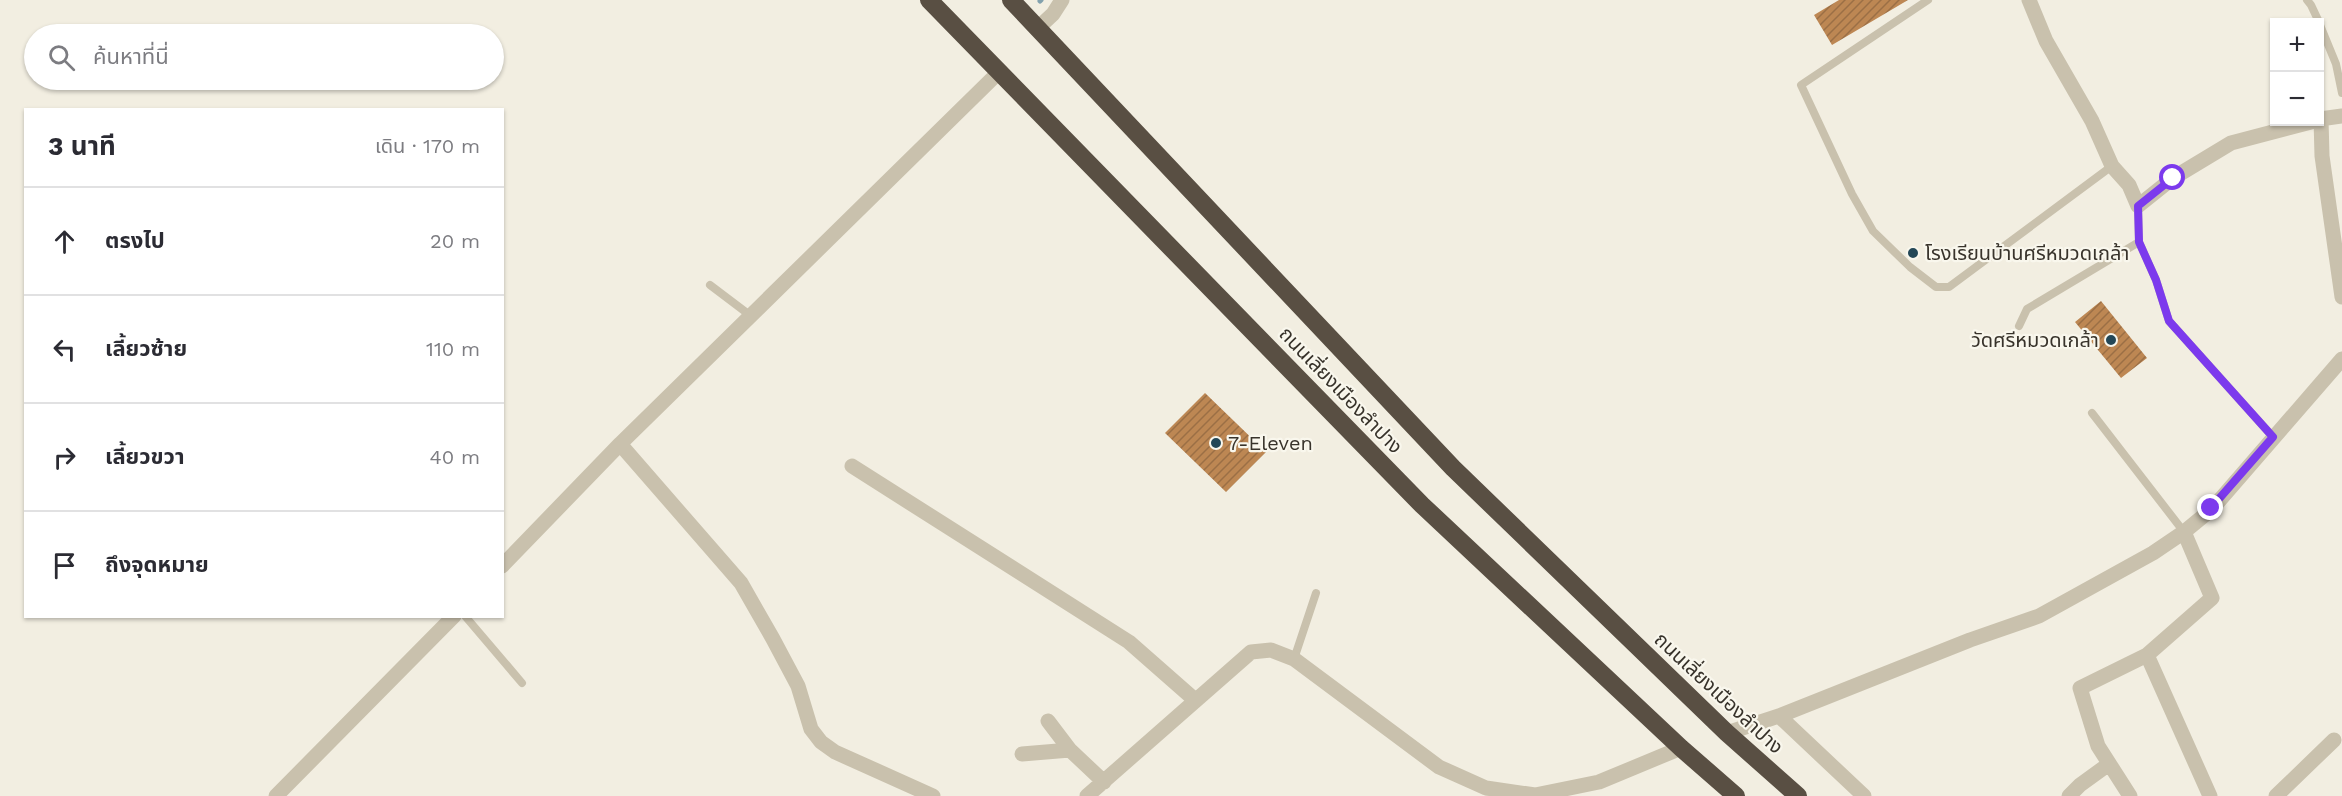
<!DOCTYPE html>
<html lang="th">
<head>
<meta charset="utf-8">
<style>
  :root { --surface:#fff; --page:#f7f7f7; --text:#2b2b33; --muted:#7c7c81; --line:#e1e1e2 }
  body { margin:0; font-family:"Work Sans","Noto Sans Thai",sans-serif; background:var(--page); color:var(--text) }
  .controls { position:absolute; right:18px; top:18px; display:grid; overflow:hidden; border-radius:0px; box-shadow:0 2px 4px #0004 }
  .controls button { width:54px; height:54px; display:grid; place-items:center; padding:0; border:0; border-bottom:2px solid var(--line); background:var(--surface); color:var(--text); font:30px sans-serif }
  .stop { position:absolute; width:18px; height:18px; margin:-14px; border:4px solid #7c3aed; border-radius:50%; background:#fff }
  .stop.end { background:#7c3aed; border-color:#fff; box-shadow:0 2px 6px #0008 }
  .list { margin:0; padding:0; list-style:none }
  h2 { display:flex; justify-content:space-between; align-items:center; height:78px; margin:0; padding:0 24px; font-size:26px }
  h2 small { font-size:20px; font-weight:400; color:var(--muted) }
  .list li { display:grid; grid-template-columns:39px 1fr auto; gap:18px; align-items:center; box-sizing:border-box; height:108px; padding:0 24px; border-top:2px solid var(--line) }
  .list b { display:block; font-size:22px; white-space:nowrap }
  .list em { font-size:20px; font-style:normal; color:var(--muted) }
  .icon { flex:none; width:33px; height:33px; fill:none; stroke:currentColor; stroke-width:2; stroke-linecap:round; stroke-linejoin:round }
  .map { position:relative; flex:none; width:2342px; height:796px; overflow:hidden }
  .search { position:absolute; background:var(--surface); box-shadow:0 2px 4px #0004; left:24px; top:24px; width:480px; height:66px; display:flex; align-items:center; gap:15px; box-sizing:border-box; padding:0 21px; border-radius:33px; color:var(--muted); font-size:22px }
  .panel { position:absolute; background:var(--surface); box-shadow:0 2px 4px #0004; left:24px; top:108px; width:480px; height:510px; border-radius:0px }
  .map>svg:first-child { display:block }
</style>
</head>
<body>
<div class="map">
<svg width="2342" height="796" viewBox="0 0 2342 796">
  <defs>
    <pattern id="building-hatch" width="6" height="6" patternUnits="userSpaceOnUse" patternTransform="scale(1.5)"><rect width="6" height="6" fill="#bd8753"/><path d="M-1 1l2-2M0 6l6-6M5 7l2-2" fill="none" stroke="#9b6f45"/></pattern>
  </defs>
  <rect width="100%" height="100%" fill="#f2eee1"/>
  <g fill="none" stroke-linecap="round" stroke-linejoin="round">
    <path stroke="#82a1ad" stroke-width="5" d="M1040,1L1041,0"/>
  </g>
  <path fill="url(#building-hatch)" d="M1839,0H1908L1832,45L1814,15Z
    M2101,301L2147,358L2121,378L2075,322Z
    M1205,393L1266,452L1226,492L1165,433Z"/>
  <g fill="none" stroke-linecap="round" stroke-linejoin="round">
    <path stroke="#c9c1ad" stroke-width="8" d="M1928,0L1801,85L1852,194L1873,231L1910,267L1936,287H1949L2112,166
      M2307,0L2311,5L2319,22
      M2320,25L2336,64L2342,93
      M2138,206L2139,242L2156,280L2169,321L2273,437
      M710,285L751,316
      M2019,326L2027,309L2139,242
      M2092,413L2184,532
      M465,616L522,683
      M1294,659L1316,593"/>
    <path stroke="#c9c1ad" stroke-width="15" d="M2029,0L2046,41L2092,121L2112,166L2129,185L2138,206L2173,178L2231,143L2311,122
      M1038,28L1053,14L1062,0
      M2320,119L2342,116
      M2321,119L2322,156L2342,297
      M620,444L741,583L773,639L798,686L811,729L821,742L835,752L933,796
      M852,466L1129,642L1195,700
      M502,566L620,444L999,72
      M2147,655L2210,796
      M1779,716L1864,796
      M1048,721L1070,750
      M1727,733L1779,716L1970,640L2039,616L2153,553L2184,532L2212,509L2342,359
      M1022,754L1070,750L1104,782
      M276,796L454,616
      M1087,796L1251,652L1271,650L1294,659L1439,767L1486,788L1535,795L1599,782L1681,748
      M2069,796L2080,785L2109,764
      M2130,796L2098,746L2080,688L2147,655L2212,598L2184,532
      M2276,796L2334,740"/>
    <path stroke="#594f43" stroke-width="18" d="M929,0L1422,505L1681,748L1736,796
      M1011,0L1453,468L1727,733L1798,796"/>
  </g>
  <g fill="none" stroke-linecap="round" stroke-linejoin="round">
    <path stroke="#7c3aed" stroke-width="8" d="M2173,178L2138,206L2139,242L2156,280L2169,321L2273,437L2211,508"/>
  </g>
  <g fill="#234757" stroke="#f9f7ed" stroke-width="2">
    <circle cx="1913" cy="253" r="6"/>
    <circle cx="2111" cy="340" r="6"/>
    <circle cx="1216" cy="443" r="6"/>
  </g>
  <g text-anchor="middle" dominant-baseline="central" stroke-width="4.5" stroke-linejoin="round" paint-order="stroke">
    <g font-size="20" fill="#38332b" stroke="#f9f7ed" text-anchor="start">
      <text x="1925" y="253">โรงเรียนบ้านศรีหมวดเกล้า</text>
      <text x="2099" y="340" text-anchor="end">วัดศรีหมวดเกล้า</text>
      <text x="1228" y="443">7-Eleven</text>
    </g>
    <g font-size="20" fill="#38332b" stroke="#f9f7ed">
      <text transform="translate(1341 390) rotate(46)">ถนนเลี่ยงเมืองลำปาง</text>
      <text transform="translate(1719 693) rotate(43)">ถนนเลี่ยงเมืองลำปาง</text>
    </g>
  </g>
</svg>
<div class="controls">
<button>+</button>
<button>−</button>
</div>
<div class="stop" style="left:2173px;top:178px"></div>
<div class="stop end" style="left:2211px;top:508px"></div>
<div class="search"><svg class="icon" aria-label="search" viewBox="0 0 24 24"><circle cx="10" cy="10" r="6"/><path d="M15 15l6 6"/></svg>ค้นหาที่นี่</div>
<section class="panel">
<h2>3 นาที<small>เดิน · 170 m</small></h2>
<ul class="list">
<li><svg class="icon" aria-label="ahead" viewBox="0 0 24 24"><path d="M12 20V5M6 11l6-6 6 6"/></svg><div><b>ตรงไป</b></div><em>20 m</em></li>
<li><svg class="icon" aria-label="left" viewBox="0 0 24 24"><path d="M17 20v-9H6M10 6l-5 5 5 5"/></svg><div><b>เลี้ยวซ้าย</b></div><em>110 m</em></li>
<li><svg class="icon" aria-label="right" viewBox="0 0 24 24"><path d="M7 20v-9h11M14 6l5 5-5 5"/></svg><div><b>เลี้ยวขวา</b></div><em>40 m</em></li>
<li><svg class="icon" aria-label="arrive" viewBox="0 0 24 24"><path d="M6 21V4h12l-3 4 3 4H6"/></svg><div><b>ถึงจุดหมาย</b></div></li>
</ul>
</section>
</div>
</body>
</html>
